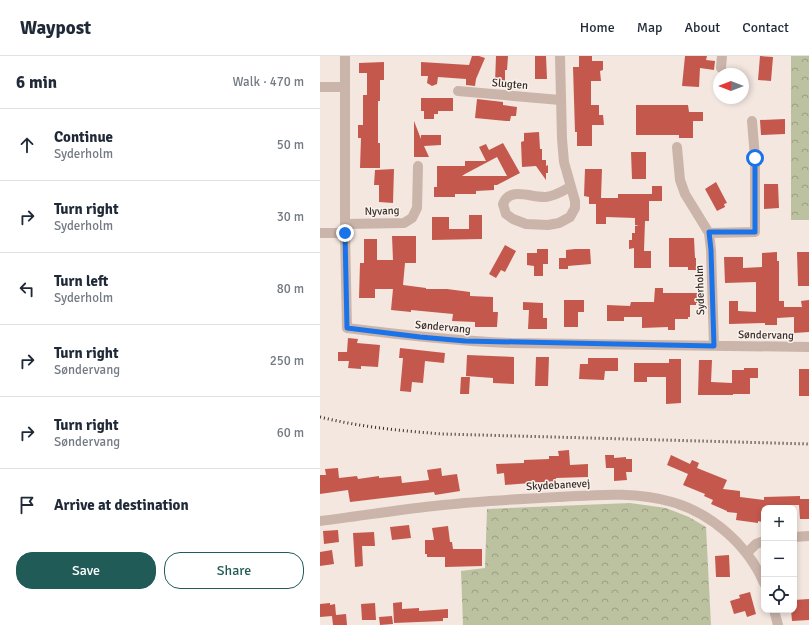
<!DOCTYPE html>
<html lang="en">
<head>
<meta charset="utf-8">
<style>
  :root { --surface:#fff; --page:#f6f6f7; --text:#1f2937; --muted:#747a83; --line:#e0e1e3; --accent:#205b57 }
  body { margin:0; font-family:Signika,sans-serif; background:var(--page); color:var(--text) }
  .controls { position:absolute; right:12px; bottom:12px; display:grid; overflow:hidden; border-radius:8px; box-shadow:0 2px 6px #0003 }
  .controls button { width:36px; height:36px; display:grid; place-items:center; padding:0; border:0; border-bottom:1px solid var(--line); background:var(--surface); color:var(--text); font:20px sans-serif }
  .compass { position:absolute; left:393px; top:12px; width:36px; height:36px; border-radius:50%; background:var(--surface); box-shadow:0 2px 6px #0003; rotate:270deg }
  .stop { position:absolute; width:12px; height:12px; margin:-9px; border:3px solid #1a73e8; border-radius:50%; background:#fff }
  .stop.end { background:#1a73e8; border-color:#fff; box-shadow:0 1px 4px #0008 }
  .list { margin:0; padding:0; list-style:none }
  h2 { display:flex; justify-content:space-between; align-items:center; height:52px; margin:0; padding:0 16px; font-size:17px }
  h2 small { font-size:13px; font-weight:400; color:var(--muted) }
  .list li { display:grid; grid-template-columns:26px 1fr auto; gap:12px; align-items:center; box-sizing:border-box; height:72px; padding:0 16px; border-top:1px solid var(--line) }
  .list b { display:block; font-size:15px; white-space:nowrap }
  .list p { margin:0; font-size:13px; white-space:nowrap; color:var(--muted) }
  .list em { font-size:13px; font-style:normal; color:var(--muted) }
  .actions { display:flex; gap:8px; padding:12px 16px }
  .actions a { flex:1; padding:9px 0; border:1px solid var(--accent); border-radius:16px; text-align:center; font-size:14px; color:var(--accent) }
  .actions .main { background:var(--accent); color:#fff }
  .icon { flex:none; width:22px; height:22px; fill:none; stroke:currentColor; stroke-width:2; stroke-linecap:round; stroke-linejoin:round }
  .map { position:relative; flex:none; width:489px; height:569px; overflow:hidden }
  header { display:flex; align-items:center; gap:24px; box-sizing:border-box; height:56px; padding:0 20px; background:var(--surface); border-bottom:1px solid var(--line) }
  header strong { font-size:19px }
  nav { display:flex; gap:22px; margin-inline-start:auto; font-size:14px }
  main { display:flex }
  aside { flex:1; background:var(--surface) }
  .map>svg:first-child { display:block }
</style>
</head>
<body>
<header>
<strong>Waypost</strong>
<nav><a>Home</a><a>Map</a><a>About</a><a>Contact</a></nav>
</header>
<main>
<aside>
<h2>6 min<small>Walk · 470 m</small></h2>
<ul class="list">
<li><svg class="icon" aria-label="ahead" viewBox="0 0 24 24"><path d="M12 20V5M6 11l6-6 6 6"/></svg><div><b>Continue</b><p>Syderholm</p></div><em>50 m</em></li>
<li><svg class="icon" aria-label="right" viewBox="0 0 24 24"><path d="M7 20v-9h11M14 6l5 5-5 5"/></svg><div><b>Turn right</b><p>Syderholm</p></div><em>30 m</em></li>
<li><svg class="icon" aria-label="left" viewBox="0 0 24 24"><path d="M17 20v-9H6M10 6l-5 5 5 5"/></svg><div><b>Turn left</b><p>Syderholm</p></div><em>80 m</em></li>
<li><svg class="icon" aria-label="right" viewBox="0 0 24 24"><path d="M7 20v-9h11M14 6l5 5-5 5"/></svg><div><b>Turn right</b><p>Søndervang</p></div><em>250 m</em></li>
<li><svg class="icon" aria-label="right" viewBox="0 0 24 24"><path d="M7 20v-9h11M14 6l5 5-5 5"/></svg><div><b>Turn right</b><p>Søndervang</p></div><em>60 m</em></li>
<li><svg class="icon" aria-label="arrive" viewBox="0 0 24 24"><path d="M6 21V4h12l-3 4 3 4H6"/></svg><div><b>Arrive at destination</b></div></li>
</ul>
<div class="actions"><a class="main">Save</a><a>Share</a></div>
</aside>
<div class="map">
<svg width="489" height="569" viewBox="0 0 489 569">
  <defs>
    <pattern id="forest-crowns" width="20" height="18" patternUnits="userSpaceOnUse"><rect width="20" height="18" fill="#bcc29f"/><path d="M2 6a3 3 0 1 1 6 0M12 15a3 3 0 1 1 6 0" fill="none" stroke="#9a9e82"/></pattern>
  </defs>
  <rect width="100%" height="100%" fill="#f3e7e0"/>
  <path fill="url(#forest-crowns)" d="M471,0H489V164H471Z
    M310,447L346,452L369,461L386,471L391,569H143L141,515L165,512L167,453Z"/>
  <path fill="#c5584c" fill-rule="evenodd" d="M152,0H159L165,2L156,23L155,30L146,29V23L118,21L117,28L112,30L107,27L108,20H101V6L149,9Z
    M176,0H188L187,14H185V27H175Z
    M215,0H226L227,23H215Z
    M259,0H272V5H283V14L280,15L281,25H271V49H279V59H283L284,69H272V90H257V76H255L253,11H259Z
    M365,0H387L386,4L395,5L394,14L380,12L379,31L362,30Z
    M440,0L453,1L451,25L438,24Z
    M64,6V24H60V45H58V87H60V112H40L41,82H38V69H43V39H47V17H39V7Z
    M101,42H133V55H118V58H114V63H104V55H101Z
    M157,43L183,46V49L197,51L196,60H191L190,65H186L155,62Z
    M316,49H368L369,56H383V65H373V82H359V79H316Z
    M465,63V78L441,79L440,64Z
    M94,65L101,83V79H121V89L104,90L109,101H94Z
    M219,76L220,93H222V104H226V110L228,109V117H226V124L216,110L202,111L201,86L204,85V77Z
    M183,87L200,117L177,129H174V134L156,135V138H135V141H114V131H117V110H145V105H166L159,91L166,88L169,94ZM177,101L187,120H142L145,118Z
    M311,96H326V123H312Z
    M74,113L73,147L59,146V129H54L55,114Z
    M265,113H282L281,142H298V138H332V130H342V145H329V165H325L324,195H331V212H314V192L309,193V184H312V177H315V170L319,169H315V162L286,161V168H276V148H269V141L264,140Z
    M396,126L407,147L404,148L405,151L397,155L385,133Z
    M444,128H458L459,152L444,153Z
    M149,159H162V183L112,184V161H129V173H149Z
    M72,180H96V207H85L83,229L106,232V233H127L150,236V240L173,241V256H178L177,271H155V266L132,265L133,258L91,254V256L71,254L73,233H55V242H39L40,207H44V183H57V204H73Z
    M349,182H374L375,202H376V214H368V211H349Z
    M185,189L196,195L185,216L181,214L176,222L169,218Z
    M217,193H228V208H223V220H214V210L207,209V197H217Z
    M255,193H270L271,208L248,210V213H239V202H246V194Z
    M457,196V205H459V245H464V251H482L481,245L489,244V276L474,277V261L457,262V269H445V267L409,268V245H418V255L436,256V226L405,227L404,201H423V212L442,211V197Z
    M477,196H489V230H478Z
    M335,232H343V237H377V247H376V249H370V261H368V263H355V274H348V271L322,272V261H304V265H287V249L310,250L311,246H334Z
    M244,244H264V256H258V271H244Z
    M203,246L223,247V262H227V273H208L209,254H203Z
    M28,282L38,283L37,287L60,289L58,311L41,310V313L28,312L29,305H18V296H27Z
    M80,292L125,297L124,307L105,305L103,327L92,326L91,336L80,335L83,302H79Z
    M147,299L194,301V328L173,327V322L146,320Z
    M216,301H229L228,330H215Z
    M268,302H298V315H285L284,324L259,323L260,308H268Z
    M349,303H361V347L346,348V321H327V326H314V307H349Z
    M379,304H392L391,326L412,327V314H424V312H438V322H430V338H413V339H378Z
    M479,313H489V340H479Z
    M141,321H150L149,338H140Z
    M249,394L250,409L268,408V421L236,422V425L185,429L184,417L177,418L176,408L204,407V404L229,403V400H239L238,395Z
    M285,399H294V402L306,401V403H312V416H306L307,424L294,425V412H286Z
    M351,399L370,408L372,404L379,407L377,412L407,424L403,433L420,435V441L444,444V441L480,440V443H489V463H480L479,449H466V452H444L442,466L438,465V467L416,464L417,457L407,456V455L391,448L393,444L384,440L385,438L363,429L368,418L347,409Z
    M18,412L19,422L37,420L38,423L59,420V422L81,420L82,427L109,424L107,414L121,412L122,420L137,418L140,435L115,439L114,436L30,446L28,434L0,438V419H6L5,413Z
    M89,469L91,482L72,484L70,471Z
    M128,470L130,486H132L133,493H162V510L125,511V501H107V498H105V484H114L112,472Z
    M18,474L19,486L4,488L3,475Z
    M54,476L55,490H42L43,510L35,511L33,477Z
    M12,494L14,508L0,510V496Z
    M409,499L410,521H396L395,500Z
    M430,536L436,558L427,561L425,555L414,558L410,545L420,542L419,539Z
    M489,543V564L472,565L471,554H474V544Z
    M82,546V553L99,552V555L128,553V562H123V565L74,567L73,547Z
    M10,547V549L15,548L16,559L26,558L27,569H13L12,560L0,561V548Z
    M55,547L56,564H42L41,548Z
    M72,560L73,568L60,569L59,561Z"/>
  <g fill="none" stroke-linecap="round" stroke-linejoin="round">
    <path stroke="#cbb5ab" stroke-width="10" d="M25,0V177L27,272C82,279 136,285 191,287L489,291
      M240,0L242,83L244,106L255,145V152L250,161L239,167L228,169L206,168L193,163L186,158L183,148C190,130 211,142 226,141C235,140 243,135 250,131
      M401,12L402,0
      M0,31H24
      M138,35L240,44
      M357,91L360,124L365,138L389,177L391,194L394,290
      M25,168L84,167L92,162L97,152L98,110
      M0,177H25
      M389,177L435,176V102L432,65
      M0,465C41,460 82,453 123,449C161,445 199,443 238,441C276,439 314,435 352,446C391,457 428,489 444,527
      M474,481L489,480
      M427,497L436,488L444,485
      M454,554L458,569"/>
    <path stroke="#392d2a" stroke-width="3" stroke-dasharray="1 3" stroke-linecap="butt" d="M0,361C40,371 82,375 123,378L489,388"/>
  </g>
  <g fill="none" stroke-linecap="round" stroke-linejoin="round">
    <path stroke="#1a73e8" stroke-width="5" d="M25,177L27,272L100,281L145,285L394,290L391,194L389,176H435V102"/>
  </g>
  <g text-anchor="middle" dominant-baseline="central" stroke-width="3" stroke-linejoin="round" paint-order="stroke">
    <g font-size="11" fill="#392d2a" stroke="#faf2ec">
      <text transform="translate(190 28) rotate(5)">Slugten</text>
      <text transform="translate(62 155) rotate(-2)">Nyvang</text>
      <text transform="translate(380 234) rotate(-92)">Syderholm</text>
      <text transform="translate(123 271) rotate(5)">Søndervang</text>
      <text transform="translate(446 279) rotate(1)">Søndervang</text>
      <text transform="translate(238 429) rotate(-3)">Skydebanevej</text>
    </g>
  </g>
</svg>
<div class="controls">
<button>+</button>
<button>−</button>
<button><svg class="icon" aria-label="locate" viewBox="0 0 24 24"><circle cx="12" cy="12" r="6"/><path d="M12 2v4M12 18v4M2 12h4M18 12h4"/></svg></button>
</div>
<svg class="compass" viewBox="-18 -18 36 36"><path d="M0-13l5 13h-10z" fill="#e53935"/><path d="M0 13l5-13h-10z" fill="#747a83"/></svg>
<div class="stop" style="left:435px;top:102px"></div>
<div class="stop end" style="left:25px;top:177px"></div>
</div>
</main>
</body>
</html>
